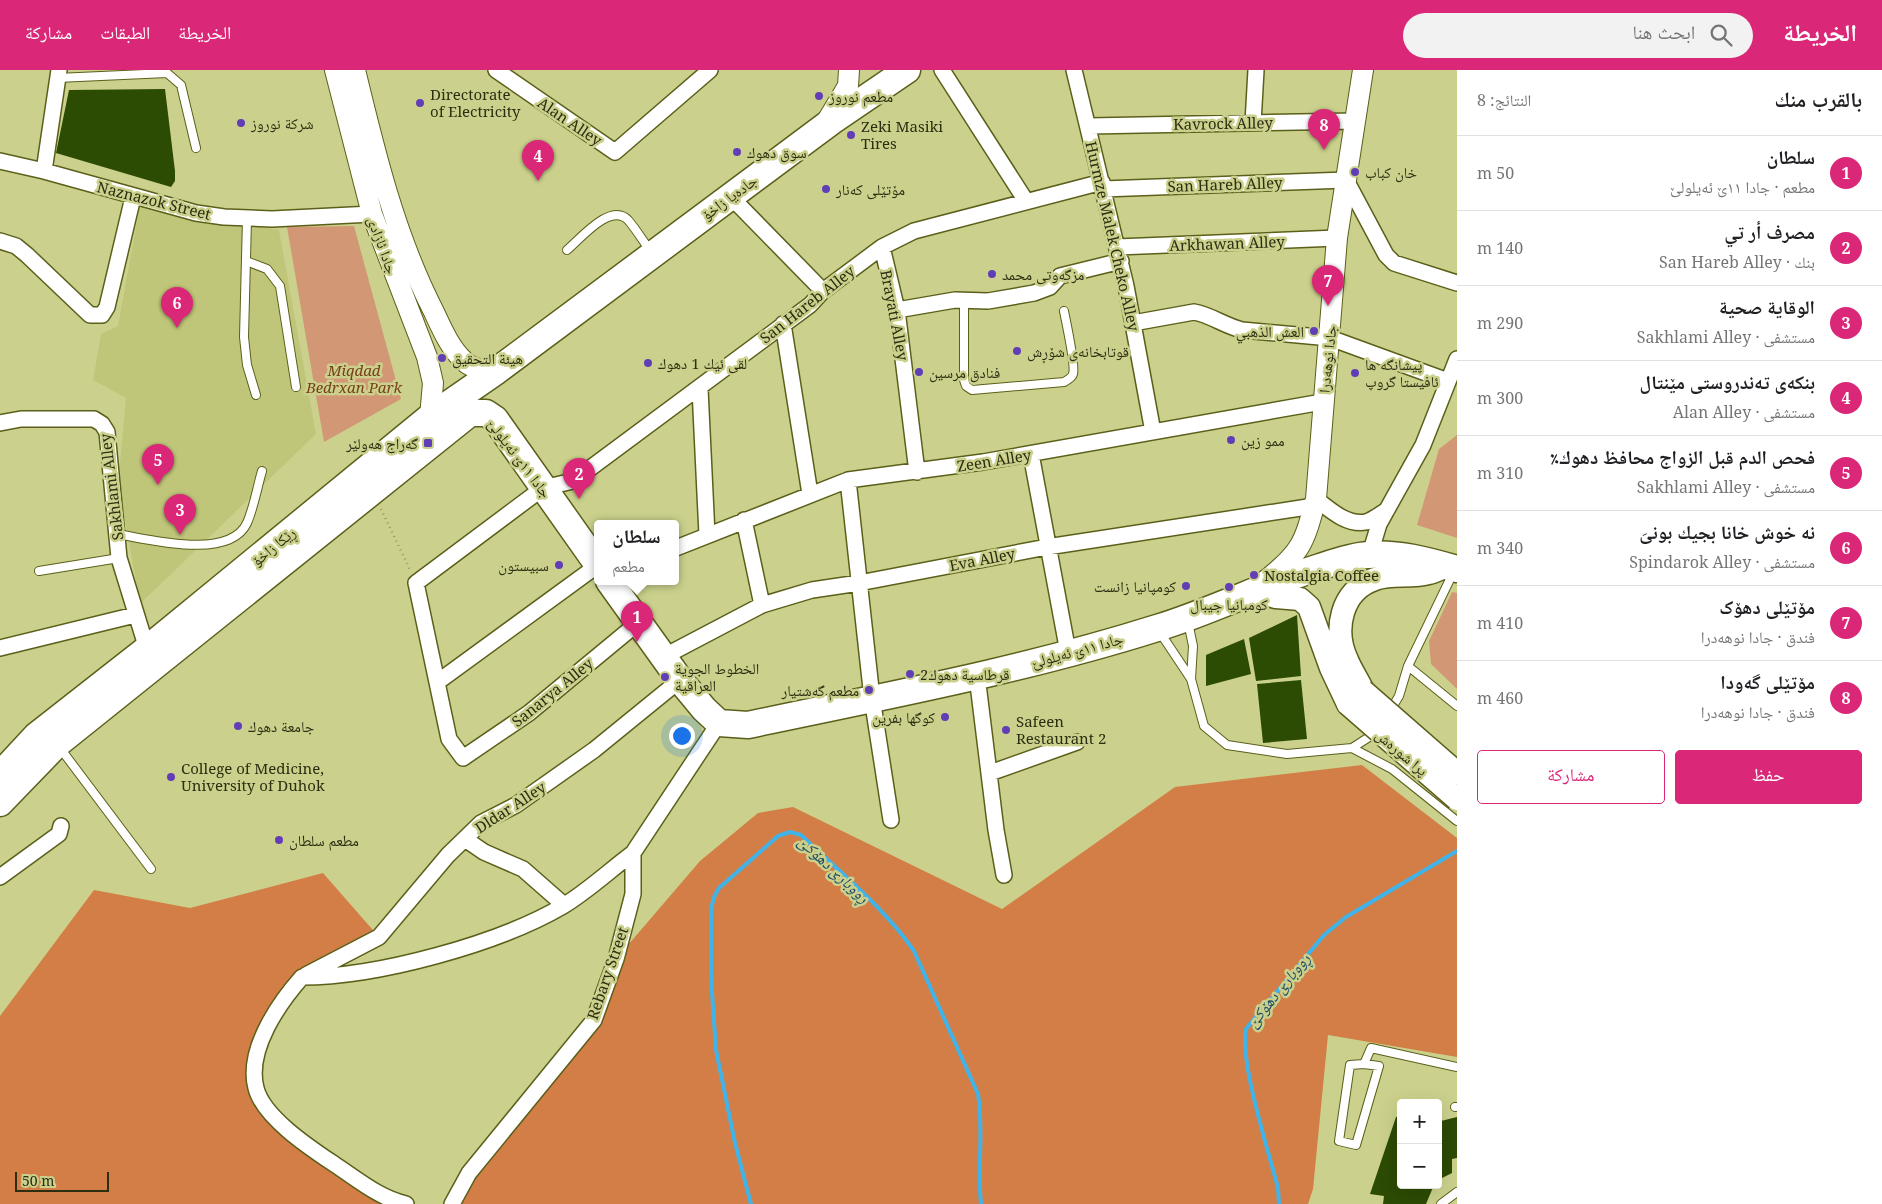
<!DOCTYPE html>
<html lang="ar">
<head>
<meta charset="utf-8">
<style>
  :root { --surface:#fff; --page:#f2f2f2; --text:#202124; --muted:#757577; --line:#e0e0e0; --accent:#db2777 }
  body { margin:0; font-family:"Noto Serif","Noto Naskh Arabic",serif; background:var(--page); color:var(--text); direction:rtl }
  .controls { position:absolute; right:15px; bottom:15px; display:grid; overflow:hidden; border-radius:5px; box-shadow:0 5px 20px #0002 }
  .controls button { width:45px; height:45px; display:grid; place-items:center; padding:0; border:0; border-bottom:1px solid var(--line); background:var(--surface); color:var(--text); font:25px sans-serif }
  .scale { position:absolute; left:15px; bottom:12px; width:94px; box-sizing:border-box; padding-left:5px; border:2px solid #2c2d11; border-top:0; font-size:14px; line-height:18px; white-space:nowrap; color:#2c2d11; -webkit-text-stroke:4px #cbd18c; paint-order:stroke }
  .you { position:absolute; left:681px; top:665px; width:18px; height:18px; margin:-12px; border:4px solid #fff; border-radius:50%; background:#1a73e8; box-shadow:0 0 0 8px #1a73e833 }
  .badge { display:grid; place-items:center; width:32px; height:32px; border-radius:50%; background:var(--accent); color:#fff; font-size:16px; font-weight:700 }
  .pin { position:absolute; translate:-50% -41px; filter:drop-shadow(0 1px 2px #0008) }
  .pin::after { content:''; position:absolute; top:26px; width:18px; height:15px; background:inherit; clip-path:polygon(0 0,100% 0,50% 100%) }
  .popup { position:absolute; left:594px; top:450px; width:85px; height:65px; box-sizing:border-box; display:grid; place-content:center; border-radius:5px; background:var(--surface); filter:drop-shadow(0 1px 4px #0005); font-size:16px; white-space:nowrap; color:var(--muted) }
  .popup b { font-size:19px; color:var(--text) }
  .popup::after { content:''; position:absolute; left:50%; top:100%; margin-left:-10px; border:10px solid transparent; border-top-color:var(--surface) }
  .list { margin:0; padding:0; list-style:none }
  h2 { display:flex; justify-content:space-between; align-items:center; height:65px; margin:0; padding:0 20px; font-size:21px }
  h2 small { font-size:16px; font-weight:400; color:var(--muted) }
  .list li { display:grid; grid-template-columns:32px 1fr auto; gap:15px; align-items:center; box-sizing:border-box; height:75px; padding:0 20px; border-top:1px solid var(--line) }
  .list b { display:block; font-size:19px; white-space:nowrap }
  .list p { margin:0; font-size:16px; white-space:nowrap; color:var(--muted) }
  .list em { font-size:16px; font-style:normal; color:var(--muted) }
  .actions { display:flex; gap:10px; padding:15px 20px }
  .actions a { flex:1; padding:11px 0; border:1px solid var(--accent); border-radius:5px; text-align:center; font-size:18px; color:var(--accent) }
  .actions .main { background:var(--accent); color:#fff }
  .icon { flex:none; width:28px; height:28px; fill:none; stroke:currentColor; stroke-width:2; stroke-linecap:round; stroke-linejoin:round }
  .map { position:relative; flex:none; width:1457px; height:1134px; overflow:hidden; direction:ltr }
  header { display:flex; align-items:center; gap:30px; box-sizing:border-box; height:70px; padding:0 25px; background:var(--accent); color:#fff }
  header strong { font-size:24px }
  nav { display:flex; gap:28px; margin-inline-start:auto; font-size:18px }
  .search { width:350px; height:45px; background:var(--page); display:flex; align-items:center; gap:12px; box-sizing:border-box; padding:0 18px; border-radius:28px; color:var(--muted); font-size:19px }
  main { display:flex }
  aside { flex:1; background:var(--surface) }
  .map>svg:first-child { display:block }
</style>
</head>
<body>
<header>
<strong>الخريطة</strong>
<div class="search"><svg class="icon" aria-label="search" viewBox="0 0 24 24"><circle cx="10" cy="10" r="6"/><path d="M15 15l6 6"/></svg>ابحث هنا</div>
<nav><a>الخريطة</a><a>الطبقات</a><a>مشاركة</a></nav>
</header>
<main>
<aside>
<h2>بالقرب منك<small>النتائج: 8</small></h2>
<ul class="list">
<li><span class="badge">1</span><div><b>سلطان</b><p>مطعم · جادا ١١ێ ئه‌یلولێ</p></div><em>50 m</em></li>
<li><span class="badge">2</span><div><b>مصرف أر تي</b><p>بنك · San Hareb Alley</p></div><em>140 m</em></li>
<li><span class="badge">3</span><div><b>الوقایة صحیة</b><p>مستشفى · Sakhlami Alley</p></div><em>290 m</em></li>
<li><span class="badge">4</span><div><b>بنکەی تەندروستی مێنتال</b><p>مستشفى · Alan Alley</p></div><em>300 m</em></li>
<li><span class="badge">5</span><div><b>فحص الدم قبل الزواج محافظ دهوك٪</b><p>مستشفى · Sakhlami Alley</p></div><em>310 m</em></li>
<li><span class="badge">6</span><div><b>نه خوش خانا بجيك بونىَ</b><p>مستشفى · Spindarok Alley</p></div><em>340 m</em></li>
<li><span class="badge">7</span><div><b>مۆتێلی دهۆک</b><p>فندق · جادا نوهەدرا</p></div><em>410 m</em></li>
<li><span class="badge">8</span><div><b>مۆتێلی گەودا</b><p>فندق · جادا نوهەدرا</p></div><em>460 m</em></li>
</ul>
<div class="actions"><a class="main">حفظ</a><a>مشاركة</a></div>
</aside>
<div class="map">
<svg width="1457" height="1134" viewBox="0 0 1457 1134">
  <rect width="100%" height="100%" fill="#cbd18c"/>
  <path fill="#c0c679" d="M140,135L279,160L316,364L140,534L118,413L126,328L93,310L101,264L118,256Z"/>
  <path fill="#d29876" d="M354,156L401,329L324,372L287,157Z
    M1457,365V468L1417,455L1439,379Z
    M1452,522L1457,523V619L1431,594L1429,571Z"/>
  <path fill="#d37e47" d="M1362,695L1457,768V987L1328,965L1313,1119L1308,1134H452L594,950L616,889L700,791L758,743L793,737L1002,839L1175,717Z
    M323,803L379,867L302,907L280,932L255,997L268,1041L406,1134H0V946L94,820L190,838Z"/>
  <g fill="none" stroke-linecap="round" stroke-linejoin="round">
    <path stroke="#40b4e9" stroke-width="4" d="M751,1134L735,1073L716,980L711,908V839L714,827L719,818L778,766L790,762L801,765C839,802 884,837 914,881L978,1024C984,1060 977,1097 981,1134
      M1279,1134L1278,1118C1269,1083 1239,990 1246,959L1324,865L1346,847L1457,781"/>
  </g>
  <path fill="#2c4b03" d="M165,19L175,101V111L171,117L56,83L69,20Z
    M1297,545L1301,606L1256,611L1249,568Z
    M1244,569L1251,604L1206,616V585Z
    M1301,610L1307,669L1263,673L1257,614Z
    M1438,1041L1441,1051L1457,1047V1088L1452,1089V1103L1438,1110Z
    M1401,1046V1115H1434L1426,1134H1383L1384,1126L1370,1124L1396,1047Z"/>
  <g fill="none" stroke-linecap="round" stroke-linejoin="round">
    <g stroke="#5c5f1a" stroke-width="10">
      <path id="lane" d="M57,8L167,3L181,15L196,78
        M247,149L244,267L247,295L256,325
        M567,180C581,168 611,132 628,150C636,159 643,171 651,182
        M246,191L267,199L280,216L296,317
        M964,230V310L966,316L972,320L1064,312C1067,310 1072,308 1073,304C1076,296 1066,252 1064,241
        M117,464C148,469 229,491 247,453C254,437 257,418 262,401
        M39,501L119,488
        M1453,503L1408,596L1457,636
        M1188,552L1193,576L1191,609
        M1159,561L1191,609L1204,656L1227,675L1287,684L1352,678L1392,699L1457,751
        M1390,641L1399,626L1408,596
        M60,678L151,799
        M1352,678L1377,662
        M1364,994L1379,996L1356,1075L1339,1071L1350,995Z
        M1364,994L1371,978L1457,997
        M1455,1037H1457
        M1441,1134L1457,1122"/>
    </g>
    <g stroke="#5c5f1a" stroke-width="18">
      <path id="street" d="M496,0L615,82L710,0
        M942,0L1026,131
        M1074,0L1126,216L1153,362
        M1253,53L1256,0
        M1089,56L1356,51
        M0,91L44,101L196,143L224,147L272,149L372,144
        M44,101L59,0
        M1103,119L1346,110L1386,185L1394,193L1457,213
        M730,126L823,221
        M0,171L16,176L27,185L90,245H102L107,237L133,127
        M882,177L897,240L917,402
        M1117,177L1337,168
        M897,240L955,230L988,231L1034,223L1050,217L1060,206L1121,191
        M1133,253L1194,242C1211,245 1225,256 1242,260L1330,268L1448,311
        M783,254L810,424
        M700,319L707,465
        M0,353L21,349H94L102,354L107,362L119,488L147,579
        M1031,384L1068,582
        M848,410L872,628L891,750
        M1316,429C1329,439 1347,456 1366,452C1373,450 1380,444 1387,440
        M744,450L762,535
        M676,478L848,410L983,392L1322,332
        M1370,484L1379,454L1423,375L1457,289
        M639,552L529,643L463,688L449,669L416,513L543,418L573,411L810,235L823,221L882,177L914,161L1102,112
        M0,578L135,545
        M663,587L762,535L812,520L859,513L1047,477L1314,436
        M977,606L996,760L1004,805
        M439,611L598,495
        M990,703L1077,672
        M465,769L484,782L523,799L564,835
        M0,807L59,764L61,756
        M306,905L379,867L448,785L481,753L516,735L594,680L680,610
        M406,1134C379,1128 357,1109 334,1094C310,1078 263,1047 256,1018C246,980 279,933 302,907C377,907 498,874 563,836C588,821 610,800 633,783
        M452,1134L469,1103L594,950L616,889L633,824V783L719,653"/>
    </g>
    <g stroke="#5c5f1a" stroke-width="22">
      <path id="secondary" d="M335,0L372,144L427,287L433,313L430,347
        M355,0C375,83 395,166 434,242C442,259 450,278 464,291C472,299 484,301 495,302
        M824,56L848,16L849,0
        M1265,511C1302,482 1304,473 1316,429L1337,168L1363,0"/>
    </g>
    <g stroke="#5c5f1a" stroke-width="25">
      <path id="primary" d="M1252,521L1276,527L1300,529L1309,537L1331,598L1348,634
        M1363,621C1358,610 1351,600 1347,590C1333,560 1341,520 1375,509C1392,503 1411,508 1429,503C1435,502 1441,498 1447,496"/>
    </g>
    <g stroke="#5c5f1a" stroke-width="29">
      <path id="highway" d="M609,511L680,610L704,639L719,653L748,655C885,626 1024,600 1157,558C1213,541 1265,514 1320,497C1335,492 1352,486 1368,485C1397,482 1429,491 1457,499
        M0,705L36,666L147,579L430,347L495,302L832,51L907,0
        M0,733L57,674L470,343H486L495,349L598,495"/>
    </g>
    <path stroke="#989d65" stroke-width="2.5" stroke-dasharray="1 4" stroke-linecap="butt" d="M381,439L411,502"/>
    <use href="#lane" stroke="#fff" stroke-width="8"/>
    <use href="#street" stroke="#fff" stroke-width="15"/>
    <use href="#secondary" stroke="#fff" stroke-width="20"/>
    <use href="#primary" stroke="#fff" stroke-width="22"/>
    <use href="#highway" stroke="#fff" stroke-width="26"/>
    <g stroke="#5c5f1a" stroke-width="25" stroke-linecap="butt">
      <path id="primary-bridge" d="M1363,621L1457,703
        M1348,634L1457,729"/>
    </g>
    <use href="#primary-bridge" stroke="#fff" stroke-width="22"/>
  </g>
  <g fill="#623eb6" stroke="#cbd18c" stroke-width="2">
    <circle cx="819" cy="26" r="5"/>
    <circle cx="420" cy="33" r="5"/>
    <circle cx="241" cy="53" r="5"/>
    <circle cx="851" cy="65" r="5"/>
    <circle cx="737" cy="82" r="5"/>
    <circle cx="1355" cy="102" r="5"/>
    <circle cx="826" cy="119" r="5"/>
    <circle cx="992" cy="204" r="5"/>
    <circle cx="1314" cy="261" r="5"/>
    <circle cx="1017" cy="281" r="5"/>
    <circle cx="442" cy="288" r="5"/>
    <circle cx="648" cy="293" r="5"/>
    <circle cx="919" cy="302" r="5"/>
    <circle cx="1355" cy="303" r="5"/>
    <circle cx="1231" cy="370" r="5"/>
    <rect x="423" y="368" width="10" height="10" rx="2.5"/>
    <circle cx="559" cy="495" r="5"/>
    <circle cx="1254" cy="505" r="5"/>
    <circle cx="1186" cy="516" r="5"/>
    <circle cx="1229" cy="517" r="5"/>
    <circle cx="910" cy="604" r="5"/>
    <circle cx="665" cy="607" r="5"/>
    <circle cx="869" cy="620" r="5"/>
    <circle cx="945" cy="647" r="5"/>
    <circle cx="238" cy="656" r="5"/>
    <circle cx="1006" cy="660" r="5"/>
    <circle cx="171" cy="707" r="5"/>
    <circle cx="279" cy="770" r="5"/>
  </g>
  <g text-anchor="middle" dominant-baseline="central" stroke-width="5" stroke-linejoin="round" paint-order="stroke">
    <g font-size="15" fill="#2c2d11" stroke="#cbd18c" text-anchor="start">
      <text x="430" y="24">Directorate<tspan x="430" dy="17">of Electricity</tspan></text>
      <text x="829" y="26">مطعم نوروز</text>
      <text x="251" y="53">شركة نوروز</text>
      <text x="861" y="56">Zeki Masiki<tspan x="861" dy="17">Tires</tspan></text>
      <text x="747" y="82">سوق دهوك</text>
      <text x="1365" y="102">خان كباب</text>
      <text x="836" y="119">مۆتێلی کەنار</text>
      <text x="1002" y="204">مزگەوتی محمد</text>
      <text x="1304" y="261" text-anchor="end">العش الذهبي</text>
      <text x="1027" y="281">قوتابخانەی شۆڕش</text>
      <text x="452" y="288">هيئة التحقيق</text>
      <text x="658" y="293">لقى ئيك 1 دهوك</text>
      <text x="1365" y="294">پيشانگه ها<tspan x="1365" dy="17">ئافيستا گروپ</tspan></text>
      <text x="929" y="302">فنادق مرسين</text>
      <text x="1241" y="370">ممو زين</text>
      <text x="418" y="373" text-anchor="end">گەراج هەولێر</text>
      <text x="549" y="495" text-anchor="end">سبيستون</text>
      <text x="1264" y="505">Nostalgia Coffee</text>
      <text x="1176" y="516" text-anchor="end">كومپانيا زانست</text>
      <text x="1229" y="534" text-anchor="middle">كومبانيا جيبال</text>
      <text x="675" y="598">الخطوط الجوية<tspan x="675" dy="17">العراقية</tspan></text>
      <text x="920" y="604">قرطاسية دهوك2</text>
      <text x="859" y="620" text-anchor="end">مطعم گەشتیار</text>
      <text x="935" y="647" text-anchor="end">كوگها بفرين</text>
      <text x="1016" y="651">Safeen<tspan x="1016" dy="17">Restaurant 2</tspan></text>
      <text x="248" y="656">جامعة دهوك</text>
      <text x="181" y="698">College of Medicine,<tspan x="181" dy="17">University of Duhok</tspan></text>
      <text x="289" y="770">مطعم سلطان</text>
    </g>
    <g font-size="15" fill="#2c2d11" stroke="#cbd18c">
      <text transform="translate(570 51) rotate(34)">Alan Alley</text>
      <text transform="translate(1223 53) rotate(-1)">Kavrock Alley</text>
      <text transform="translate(1225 114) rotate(-2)">San Hareb Alley</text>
      <text transform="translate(729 127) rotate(-36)">جادەیا زاخۆ</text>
      <text transform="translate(154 130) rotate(14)">Naznazok Street</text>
      <text transform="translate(1113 166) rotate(77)">Hurmze Malek Cheko Alley</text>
      <text transform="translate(1227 173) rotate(-2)">Arkhawan Alley</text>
      <text transform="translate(383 175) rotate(70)">جادا ئازادی</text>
      <text transform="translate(807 234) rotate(-38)">San Hareb Alley</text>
      <text transform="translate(895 245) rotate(79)">Brayati Alley</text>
      <text transform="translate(1327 289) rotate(-84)">جادا نوهەدرا</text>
      <text transform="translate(520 388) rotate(53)">جادا ١١ێ ئه‌یلولێ</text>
      <text transform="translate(994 390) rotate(-9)">Zeen Alley</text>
      <text transform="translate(111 417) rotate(-97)">Sakhlami Alley</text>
      <text transform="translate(273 476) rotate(-39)">ڕێکا زاخۆ</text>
      <text transform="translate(982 489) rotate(-11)">Eva Alley</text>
      <text transform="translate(1077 580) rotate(-15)">جادا ١١ێ ئه‌یلولێ</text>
      <text transform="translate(552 622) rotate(-39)">Sanarya Alley</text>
      <text transform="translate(1402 682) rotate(40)">پرا شورەش</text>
      <text transform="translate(510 737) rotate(-33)">Dldar Alley</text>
      <text transform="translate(607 903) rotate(-71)">Rebary Street</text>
    </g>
    <g font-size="15" font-style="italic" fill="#783f18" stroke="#cbd18c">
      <text x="354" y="300">Miqdad<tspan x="354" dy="17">Bedrxan Park</tspan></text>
    </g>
    <g font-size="16" font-style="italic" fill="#1f4e64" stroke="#cbd18c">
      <text transform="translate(834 799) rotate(43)">ڕووبارێ دهۆكێ</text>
      <text transform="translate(1278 920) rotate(-51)">ڕووبارێ دهۆكێ</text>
    </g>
  </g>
</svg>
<div class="controls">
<button>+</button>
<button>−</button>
</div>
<div class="scale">50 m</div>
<div class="you"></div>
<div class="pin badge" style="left:637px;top:572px">1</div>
<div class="popup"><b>سلطان</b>مطعم</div>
<div class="pin badge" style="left:579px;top:429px">2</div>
<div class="pin badge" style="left:180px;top:465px">3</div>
<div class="pin badge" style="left:538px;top:111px">4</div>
<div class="pin badge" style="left:158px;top:415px">5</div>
<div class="pin badge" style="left:177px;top:258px">6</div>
<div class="pin badge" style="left:1328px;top:236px">7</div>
<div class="pin badge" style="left:1324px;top:80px">8</div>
</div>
</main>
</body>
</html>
